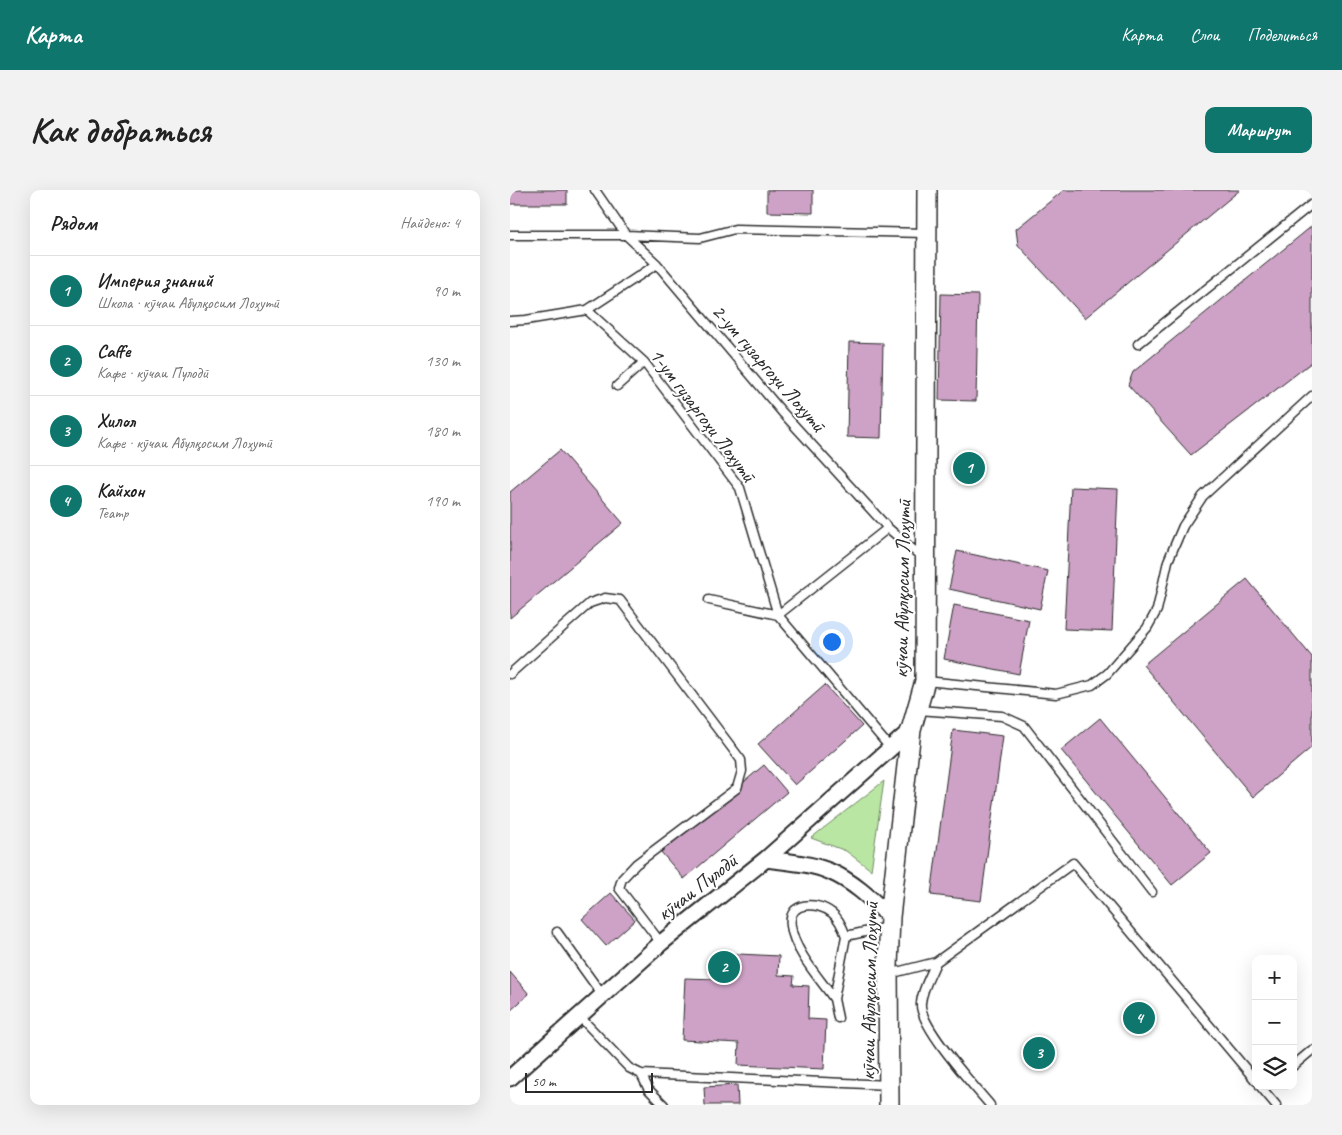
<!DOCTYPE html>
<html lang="ru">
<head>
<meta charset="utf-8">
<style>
  :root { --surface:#fff; --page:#f2f2f2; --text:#222; --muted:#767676; --line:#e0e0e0; --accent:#0f766e }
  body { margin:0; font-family:Caveat,sans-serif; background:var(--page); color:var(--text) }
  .controls { position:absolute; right:15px; bottom:15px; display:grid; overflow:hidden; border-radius:10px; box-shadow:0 5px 20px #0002 }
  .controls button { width:45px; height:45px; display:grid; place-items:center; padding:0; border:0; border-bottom:1px solid var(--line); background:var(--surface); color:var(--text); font:25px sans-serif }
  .scale { position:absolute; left:15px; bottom:12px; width:128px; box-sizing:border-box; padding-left:5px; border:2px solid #2b2b2b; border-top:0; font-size:14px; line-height:18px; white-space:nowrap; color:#2b2b2b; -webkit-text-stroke:4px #fff; paint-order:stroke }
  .you { position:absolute; left:321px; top:451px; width:18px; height:18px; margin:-12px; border:4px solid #fff; border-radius:50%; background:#1a73e8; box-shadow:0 0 0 8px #1a73e833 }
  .badge { display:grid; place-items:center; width:32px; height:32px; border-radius:50%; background:var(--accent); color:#fff; font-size:16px; font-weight:700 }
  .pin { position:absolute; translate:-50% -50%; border:2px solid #fff; box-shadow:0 1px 5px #0006 }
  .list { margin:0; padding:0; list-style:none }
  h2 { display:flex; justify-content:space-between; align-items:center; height:65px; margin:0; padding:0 20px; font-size:21px }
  h2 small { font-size:16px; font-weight:400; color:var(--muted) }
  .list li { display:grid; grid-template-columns:32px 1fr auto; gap:15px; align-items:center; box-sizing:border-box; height:70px; padding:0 20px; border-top:1px solid var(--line) }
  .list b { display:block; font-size:19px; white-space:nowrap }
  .list p { margin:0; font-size:16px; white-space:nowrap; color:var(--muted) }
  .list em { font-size:16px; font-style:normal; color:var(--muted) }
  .icon { flex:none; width:28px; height:28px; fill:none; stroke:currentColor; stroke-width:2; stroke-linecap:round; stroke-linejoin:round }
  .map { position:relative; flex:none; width:802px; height:915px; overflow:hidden; border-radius:10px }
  header { display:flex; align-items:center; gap:30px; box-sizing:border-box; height:70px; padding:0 25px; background:var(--accent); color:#fff }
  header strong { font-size:24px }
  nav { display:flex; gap:28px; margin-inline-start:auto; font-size:18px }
  .intro { display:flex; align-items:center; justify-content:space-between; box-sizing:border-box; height:120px; padding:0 30px }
  h1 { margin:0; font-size:35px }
  .button { padding:12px 22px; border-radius:10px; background:var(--accent); color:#fff; font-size:18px; font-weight:700 }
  main { display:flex; gap:30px; padding:0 30px }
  aside { flex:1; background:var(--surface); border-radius:10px; box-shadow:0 5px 20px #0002 }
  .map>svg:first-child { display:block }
</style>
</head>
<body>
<header>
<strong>Карта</strong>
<nav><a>Карта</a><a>Слои</a><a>Поделиться</a></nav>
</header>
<div class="intro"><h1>Как добраться</h1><a class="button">Маршрут</a></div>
<main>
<aside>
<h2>Рядом<small>Найдено: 4</small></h2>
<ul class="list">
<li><span class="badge">1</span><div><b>Империя знаний</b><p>Школа · кӯчаи Абулқосим Лоҳутӣ</p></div><em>90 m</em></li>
<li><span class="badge">2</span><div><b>Caffe</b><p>Кафе · кӯчаи Пулодӣ</p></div><em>130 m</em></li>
<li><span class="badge">3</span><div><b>Хилол</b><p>Кафе · кӯчаи Абулқосим Лоҳутӣ</p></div><em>180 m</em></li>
<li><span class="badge">4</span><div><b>Кайхон</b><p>Театр</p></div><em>190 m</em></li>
</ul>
</aside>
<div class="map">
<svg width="802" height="915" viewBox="0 0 802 915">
  <rect width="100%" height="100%" fill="#fff"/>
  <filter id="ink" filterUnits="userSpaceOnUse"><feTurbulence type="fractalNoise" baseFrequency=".02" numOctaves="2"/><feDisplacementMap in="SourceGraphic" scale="10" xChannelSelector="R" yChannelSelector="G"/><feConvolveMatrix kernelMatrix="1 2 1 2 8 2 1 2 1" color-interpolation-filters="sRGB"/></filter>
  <g filter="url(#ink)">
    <path fill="#bae6a3" stroke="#728867" d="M374,591L361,680L336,661L301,648Z"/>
    <path fill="#cda2c6" stroke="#2b2b2b" d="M0,0H57V14H0Z
      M257,0H303V23L257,22Z
      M554,0H730L575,128L508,55L506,39Z
      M802,36V172L681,265L618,195L623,182Z
      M431,104L468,105L466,211L429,210Z
      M339,152L373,153L371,248L337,247Z
      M50,260L113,333L0,428V302Z
      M561,297L608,299L602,441L554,439Z
      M447,361L538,381L530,419L439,399Z
      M737,389L802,467V557L743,607L633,475Z
      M444,415L519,430L509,484L434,469Z
      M315,495L352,536L285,595L248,554Z
      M590,528L701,663L662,695L551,560Z
      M443,540L493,546L471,711L421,705Z
      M254,575L277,602L174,689L151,662Z
      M101,703L125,730L96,756L72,729Z
      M208,763L269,766L268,785L284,786L283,795L299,796L298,829L316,830L314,879L228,875L229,853L172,850L175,788L207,789Z
      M0,782L19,804L0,821Z
      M227,895L228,915H195L194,897Z"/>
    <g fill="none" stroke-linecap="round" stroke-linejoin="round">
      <g stroke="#2b2b2b" stroke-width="11">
        <path id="service" d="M85,0L116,45L147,74L272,222L378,338L414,369
          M0,45H116L190,48L225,39L417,43
          M147,74L77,120L134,172L230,298L268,425L381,559
          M0,131L16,130L77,120
          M628,154L802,14
          M107,196L134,172
          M199,410L268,425L378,338
          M0,484L80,413L95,408L110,410L231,570L232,581L227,598L126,674L112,689L109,698L151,753
          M416,491L546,504L582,495L597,484L637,438L647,420L658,371L673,336L693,306L802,206
          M408,520L492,526L514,536L642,702
          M47,742L93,806
          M336,746L378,737
          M426,772C421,785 412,799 411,813C408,835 465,897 480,915
          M379,784L426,772L563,673L746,891
          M324,809C310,789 284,761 281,736C277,711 307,711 322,723C329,728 333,738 336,746L324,809L328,828
          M70,827L119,878L131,884L379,895
          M783,876L802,860
          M131,884L139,900L154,915
          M750,896L766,915"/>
      </g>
      <g stroke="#2b2b2b" stroke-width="19">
        <path id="minor" d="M256,669C277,672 301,673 321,682C344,692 362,710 380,727
          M0,888L151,753L256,669L401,540"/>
      </g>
      <g stroke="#2b2b2b" stroke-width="22">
        <path id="tertiary" d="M379,915L378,776L380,727L401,540L415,491L417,0"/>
      </g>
      <use href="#service" stroke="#fff" stroke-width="8"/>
      <use href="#minor" stroke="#fff" stroke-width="15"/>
      <use href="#tertiary" stroke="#fff" stroke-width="19"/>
    </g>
  </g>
  <g text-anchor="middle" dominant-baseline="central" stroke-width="4" stroke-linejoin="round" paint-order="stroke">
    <g font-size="21" fill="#2b2b2b" stroke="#fff">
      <text transform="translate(259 178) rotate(49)">2-ум гузаргоҳи Лоҳутӣ</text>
      <text transform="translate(193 225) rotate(53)">1-ум гузаргоҳи Лоҳутӣ</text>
      <text transform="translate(392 399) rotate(-89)">кӯчаи Абулқосим Лоҳутӣ</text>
      <text transform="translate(187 697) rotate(-38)">кӯчаи Пулодӣ</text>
      <text transform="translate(359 801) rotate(-89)">кӯчаи Абулқосим Лоҳутӣ</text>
    </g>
  </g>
</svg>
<div class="controls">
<button>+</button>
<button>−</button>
<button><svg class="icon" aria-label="layers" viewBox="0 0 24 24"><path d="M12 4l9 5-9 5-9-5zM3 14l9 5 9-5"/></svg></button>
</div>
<div class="scale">50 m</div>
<div class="you"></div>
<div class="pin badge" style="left:459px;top:278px">1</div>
<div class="pin badge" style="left:214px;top:777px">2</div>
<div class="pin badge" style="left:529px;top:863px">3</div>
<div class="pin badge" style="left:629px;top:828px">4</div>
</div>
</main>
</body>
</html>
